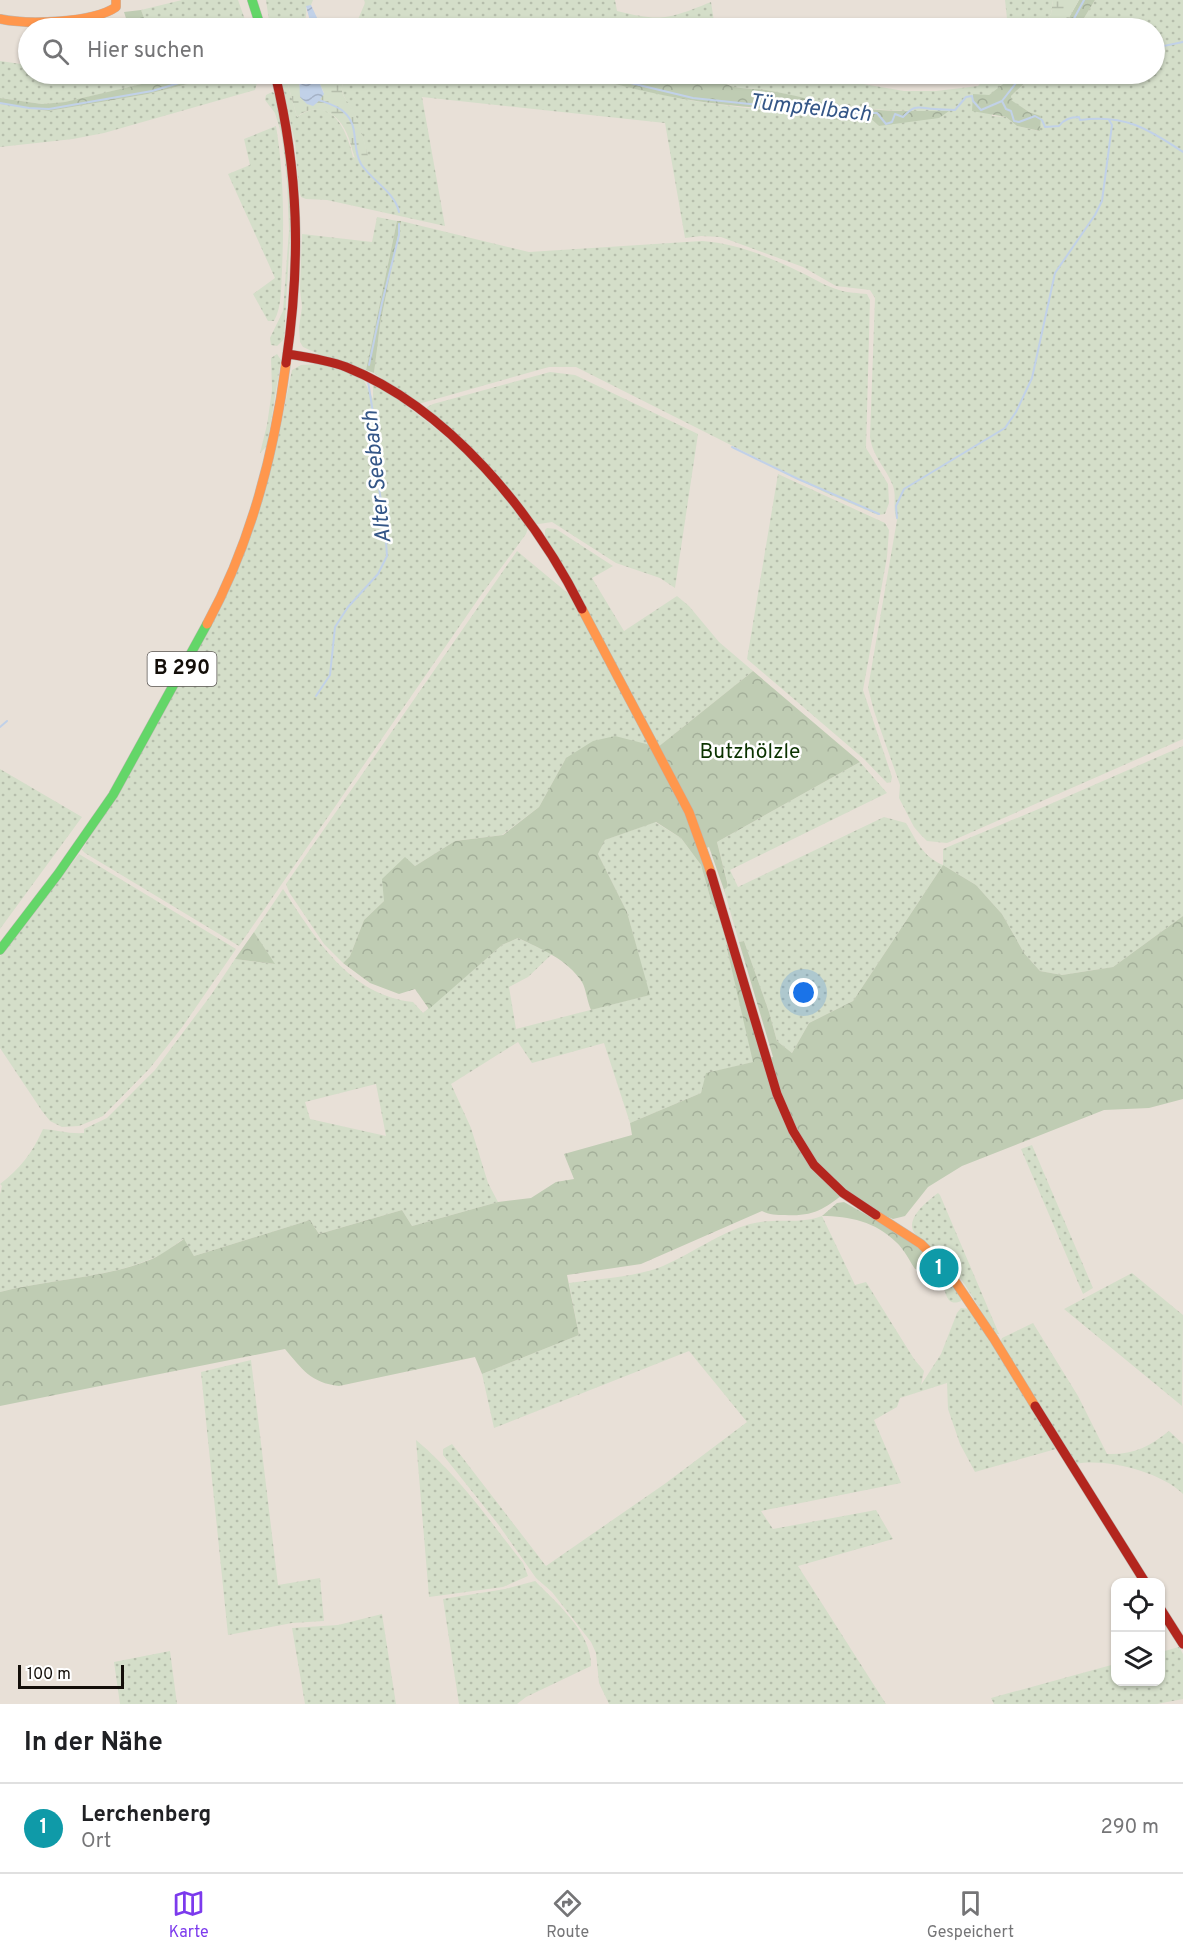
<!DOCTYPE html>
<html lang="de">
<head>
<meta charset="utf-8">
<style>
  :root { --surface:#fff; --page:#f2f2f2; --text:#202124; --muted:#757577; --line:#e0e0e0; --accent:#7c3aed }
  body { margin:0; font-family:Overpass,sans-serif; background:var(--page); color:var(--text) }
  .controls { position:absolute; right:18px; bottom:18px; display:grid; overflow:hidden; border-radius:12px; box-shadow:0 2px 4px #0004 }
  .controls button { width:54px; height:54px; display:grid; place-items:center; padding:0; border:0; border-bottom:2px solid var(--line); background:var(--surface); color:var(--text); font:30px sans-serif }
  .scale { position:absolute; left:18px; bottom:15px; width:106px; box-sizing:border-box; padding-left:6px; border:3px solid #130e09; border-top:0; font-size:16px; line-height:21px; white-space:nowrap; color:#130e09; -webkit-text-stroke:4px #fff; paint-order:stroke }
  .you { position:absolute; left:804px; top:993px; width:21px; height:21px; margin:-15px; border:4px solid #fff; border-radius:50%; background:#1a73e8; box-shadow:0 0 0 9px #1a73e833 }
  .badge { display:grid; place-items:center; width:39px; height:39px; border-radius:50%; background:var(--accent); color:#fff; font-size:20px; font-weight:700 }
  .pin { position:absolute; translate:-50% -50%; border:3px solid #fff; box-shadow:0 2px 6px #0006 }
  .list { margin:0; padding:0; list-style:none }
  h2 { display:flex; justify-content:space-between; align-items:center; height:78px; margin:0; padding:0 24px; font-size:26px }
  h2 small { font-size:20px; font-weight:400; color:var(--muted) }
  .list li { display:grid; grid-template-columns:39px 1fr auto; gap:18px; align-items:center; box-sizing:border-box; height:90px; padding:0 24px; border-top:2px solid var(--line) }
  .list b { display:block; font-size:22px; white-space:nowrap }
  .list p { margin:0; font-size:20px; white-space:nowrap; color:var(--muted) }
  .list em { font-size:20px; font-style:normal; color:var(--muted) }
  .icon { flex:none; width:33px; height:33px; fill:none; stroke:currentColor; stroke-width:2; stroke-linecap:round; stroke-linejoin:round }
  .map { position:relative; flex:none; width:1183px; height:1704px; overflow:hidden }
  .search { position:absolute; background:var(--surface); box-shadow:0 2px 4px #0004; left:18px; right:18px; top:18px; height:66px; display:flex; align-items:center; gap:15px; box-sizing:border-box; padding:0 21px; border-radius:33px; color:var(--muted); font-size:22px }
  .sheet { height:168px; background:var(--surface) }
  nav { display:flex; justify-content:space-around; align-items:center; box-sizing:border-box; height:84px; border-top:2px solid var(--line); background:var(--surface); font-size:16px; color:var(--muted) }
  nav a { display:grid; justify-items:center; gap:3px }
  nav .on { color:var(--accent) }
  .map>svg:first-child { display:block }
</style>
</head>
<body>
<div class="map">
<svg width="1183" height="1704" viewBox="0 0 1183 1704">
  <defs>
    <pattern id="grass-dots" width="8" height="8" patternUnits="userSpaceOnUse" patternTransform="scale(1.5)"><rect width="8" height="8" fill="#d4dec9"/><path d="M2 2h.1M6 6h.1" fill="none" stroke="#b5bdab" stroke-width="1.8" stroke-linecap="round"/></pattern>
    <pattern id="forest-crowns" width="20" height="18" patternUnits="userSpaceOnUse" patternTransform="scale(1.5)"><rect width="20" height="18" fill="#bfccb3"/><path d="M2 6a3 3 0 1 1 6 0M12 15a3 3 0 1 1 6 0" fill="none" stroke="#a3ae99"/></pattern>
    <pattern id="wetland-marsh" width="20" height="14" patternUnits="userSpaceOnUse" patternTransform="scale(1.5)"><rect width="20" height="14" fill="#d4dec9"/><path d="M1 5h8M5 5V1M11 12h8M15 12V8" fill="none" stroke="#b5bdab"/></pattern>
    <pattern id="water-waves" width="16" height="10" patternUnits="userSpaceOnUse" patternTransform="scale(1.5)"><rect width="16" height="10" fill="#c1d1e8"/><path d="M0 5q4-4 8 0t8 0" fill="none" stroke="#a5b2c6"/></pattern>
  </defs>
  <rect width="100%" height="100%" fill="#e8e0d7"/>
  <path fill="url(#grass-dots)" fill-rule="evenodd" d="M182,0H238L248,28H148L141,10Z
    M266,0H313L311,5L306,7C307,16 306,22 298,28H270Z
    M364,0H615L617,11C661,22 669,19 711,2L715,28H452L419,22L414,28H371L356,24L365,3Z
    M1005,0H1053L1051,14L1041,28H1008Z
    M1095,0H1183V739L947,843L927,841L920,834L914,827L899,798L900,785L874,711L868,688L897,520C892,509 897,497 893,486C886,467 873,458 870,437L875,298L870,290L836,286L803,267L721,237L701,236L685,238L665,123L422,97L445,226L327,200L306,199L301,197L299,191L295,143L280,74H285L297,117C330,93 347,129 353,157L369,162C364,144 361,125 352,109C347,100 339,94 343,83C362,73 391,90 407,74H575L641,90L694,101L746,108L826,112V119L847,121L869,117L879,126L947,111C913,111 879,111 845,106C818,103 793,95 767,90C746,87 731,92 715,75L703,77L692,74H805L904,91H936L978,86L989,74H1011L1003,86L989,95L992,116L1006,117L1017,126L1039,131L1041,116L1029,112L1011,101V96L1034,74H1154V28H1078Z
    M0,61L28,65V74H184L66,102L42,104L0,98Z
    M235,74H243L258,79L255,90L104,133L73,139L0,147V104L49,111L148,94L215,77L230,76Z
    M272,92L276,94L287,160L291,219L284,339L277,346L271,345L270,338L283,311L289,230L287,181L282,136L275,113L265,100L266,95Z
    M276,126C284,174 284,222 282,270C281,286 282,307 274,321H268L253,294L275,278L228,174L250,165L244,139Z
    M377,217L397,221L366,370L321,355L303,347L300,342L299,327L302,307L300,289L302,234L372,242Z
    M401,221L529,252L702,241C735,243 770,257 800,272C813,278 825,286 839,290C848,293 858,293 867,294L870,300L866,448L888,484L889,503L885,514L878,515L826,493L576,367H549L422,403H416L374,373L380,325Z
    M277,354L281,360L267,446L260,453L267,425L272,390L271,358Z
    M320,364L362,377L373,399V382C418,413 461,446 497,487C508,499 518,514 528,528L526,534L481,595L239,946L85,853L82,850L215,617L280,429L292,370L301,365Z
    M550,372L575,375L698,434L675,588L660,578L616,563L552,522L539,524L534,523L495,472L427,411V407L433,404Z
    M778,474L885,523L889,530L887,557L863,690L892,777L891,782L887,783L864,759L747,659Z
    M547,528L556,529L613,566L592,578L624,631L677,596L689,606L719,642L753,671L658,747L545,538V530Z
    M517,551L570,595L652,746L566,758L539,807L502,835L455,841L415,866L405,858L384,901L364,920L350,956L343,963L324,944L289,892L286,884Z
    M1183,746V916L1113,967L1062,975L1040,971L1024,953L1002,914L976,885L943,865L853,1001L809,1023L792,1053L777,1041L769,1012L744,941L739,942L724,890L728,885L717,842L860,762L887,793L730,870L738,887L884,817L906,823C916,840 923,857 943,865V849L1048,805Z
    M0,769L82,817L0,929Z
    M655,822L681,838L701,865L712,904L718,908L732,943L726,946L754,1062L707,1073L701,1093L630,1123L604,1043L532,1063L518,1042L451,1084L471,1128L488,1183L498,1202L412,1226L402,1210L319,1234L310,1220L194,1256L183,1239C173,1246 163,1255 151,1259C103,1279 50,1279 0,1292V1194L2,1186L0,1184C20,1169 33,1152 43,1129C58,1130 68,1134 84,1133V1129L107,1118L155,1070L211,995L235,959L274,964L254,932L283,889C316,939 349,995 413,1002L423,1013L502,945L518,938L552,954L528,977L509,987L516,1029L649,995L627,912L598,854L605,840ZM376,1084L386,1136L310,1119L305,1102Z
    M79,854L236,949L183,1026L150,1068L103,1116L79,1126L62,1127L50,1121L42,1111L0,1048V956Z
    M1032,1145L1093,1288L1083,1294L1021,1149Z
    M938,1193L940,1195L999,1334H995C978,1307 963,1276 939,1254C931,1247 911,1236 912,1225C913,1212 929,1200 938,1193Z
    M822,1216L855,1285L866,1282L914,1359L924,1371L921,1385L941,1354L957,1313L961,1308L970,1309L1056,1449L975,1472L960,1444L948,1409L947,1383L900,1398L897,1407L874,1420L901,1483L761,1511L773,1529L876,1510L893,1539L798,1566L886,1704H609L599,1683L596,1653L591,1642L552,1592L536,1578L498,1524L443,1455V1449L452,1444L546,1566L666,1483L747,1422L689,1351L494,1428L482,1374L579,1335L569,1283C598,1279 637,1277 663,1266C693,1253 719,1233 750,1224C776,1217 798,1225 822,1216Z
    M1132,1273L1183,1315L1182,1406L1064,1309Z
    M950,1279L962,1296L961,1301C947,1307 946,1294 943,1284Z
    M1033,1323L1078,1396L1107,1454C1133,1455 1149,1447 1169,1431L1183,1444V1494C1161,1472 1106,1458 1076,1464L1000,1344L1002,1338Z
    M251,1360L278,1585L320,1578L324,1621L292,1623L228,1635L201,1372Z
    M416,1440C458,1475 489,1520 523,1563L528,1576L503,1587L429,1597Z
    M535,1581C556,1602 592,1633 591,1666L526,1697L517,1704H459L443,1599L505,1589Z
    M382,1614L396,1704H305L292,1628L338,1625Z
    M1179,1647L1183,1654V1699L1157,1704H994L991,1698L1115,1664L1116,1682H1160L1161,1652Z
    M170,1651L177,1704H120L114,1662Z"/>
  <path fill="url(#forest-crowns)" d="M1079,0H1095L1078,28H1063Z
    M141,10L148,28H129L124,12Z
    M184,74H235L230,76L215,77L148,94L49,111L0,104V98L42,104L65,102Z
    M575,74H666L673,77C690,72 698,78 715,75C731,92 745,87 766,90C792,94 817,102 843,106C878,112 914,111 949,111L939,118L879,126L869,117L847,121L826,119L825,112C776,109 727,107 678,98C643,92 609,82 575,74Z
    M1016,74H1034L1011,96V100L1029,112L1041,116L1040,131L1017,126L1006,117L972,111L973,94L989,95Z
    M397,221H401L380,325L374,373L366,370Z
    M753,671L860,762L717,842L728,886L724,890L709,847L702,850L718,908L715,909L712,904L701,865L681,838L656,822L605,840L598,854L627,912L650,995L591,1010C587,1001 586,989 582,982C567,959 541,949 518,938L502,945L429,1009L415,989L399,994L370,983L343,963L350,956L364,920L384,901L382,879L405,857L415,866L455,841L503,835L539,807L566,758L593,741L615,736L658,747Z
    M943,865L976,885L1002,914L1024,953L1040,971L1062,975L1113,967L1183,916V1099L1149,1108L1104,1110L962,1166L928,1187L905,1216L893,1219L886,1216L847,1191C826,1208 814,1217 785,1215C777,1215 769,1215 762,1211L641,1264L567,1275L579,1335L482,1374L475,1357L339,1386C311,1383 302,1369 285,1349L0,1406V1292C50,1279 103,1279 152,1259C163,1254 173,1246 184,1239L194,1256L310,1220L319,1234L402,1210L412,1226L498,1202L531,1198L556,1182L574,1179L564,1154L632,1135L630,1123L701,1093L706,1073L753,1062L726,945L732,943L765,1059L773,1057L739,942L744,941L769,1012L777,1041L792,1053L809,1023L853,1001Z
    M254,932L275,964L235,959Z
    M844,1202L902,1235L932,1258L950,1279L943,1283L933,1273L915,1269C909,1260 904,1249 896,1242C876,1222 849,1216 822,1216L837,1203Z"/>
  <path fill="url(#wetland-marsh)" d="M1053,0H1079L1063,28H1041L1051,14Z
    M285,74H299V86L324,93L320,84L311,74H334L337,76L365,74L378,78L407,74L401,79C386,80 355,77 343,83C339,94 346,99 352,108C361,124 364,144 370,162L360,167C351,154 352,141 344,128C334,110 314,103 297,117Z"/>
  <path fill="url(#water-waves)" d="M311,5L320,24L334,28L356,24L371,28H303L304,25L310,21L306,6Z
    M299,74H311L320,84L324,94L318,102L313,106L307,104L300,97Z"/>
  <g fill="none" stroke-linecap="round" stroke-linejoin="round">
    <path stroke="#c1d1e8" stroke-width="2" d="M1069,28L1084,0
      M1154,48L1183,42
      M593,74L693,98L798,109L821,108L850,113H877L886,124L892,122L895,114L903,117C916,103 918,108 935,109C942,110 948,109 955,110L966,97L972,96L973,101L981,110L1002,101L1023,74
      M319,100C327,103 338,106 344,112C360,126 351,147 361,164C372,181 395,192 399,212
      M1002,101L1006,109L1011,111L1014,121L1019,122L1035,116L1042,120L1045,127L1059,126C1064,119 1071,117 1079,117L1080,120C1124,114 1147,128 1183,152
      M0,103L29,108L49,109L152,91L179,83L201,74
      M369,365L382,303L399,235V224
      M732,447L798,479L879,514
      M897,518L896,506L904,489L1005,428L1016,412L1032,378L1055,273L1095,215L1102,201L1112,125L1109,120
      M316,696L330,675L335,627L348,607L378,574L387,556L385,527L378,481L377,439L368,381
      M0,727L7,721"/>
    <g stroke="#beb8b2" stroke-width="10">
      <path id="fast" d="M252,0L261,28
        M0,950L58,874L113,795L207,624"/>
    </g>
    <g stroke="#beb8b2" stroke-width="10">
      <path id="slow" d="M0,19C28,25 93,23 116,7V0
        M582,609L689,812L711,873
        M207,624C251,543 274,455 286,363
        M876,1215L921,1244L948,1271L994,1339L1035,1406"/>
    </g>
    <g stroke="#beb8b2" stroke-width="10">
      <path id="jam" d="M275,74C299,173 301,262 286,363
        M288,354C307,357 328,360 346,367C448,408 534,513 582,609
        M711,873L777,1094L793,1131L814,1165L843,1193L876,1215
        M1035,1406L1145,1582
        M1160,1608L1183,1644"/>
    </g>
    <use href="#fast" stroke="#63d668" stroke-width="9"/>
    <use href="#slow" stroke="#ff974d" stroke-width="9"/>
    <use href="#jam" stroke="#b3261e" stroke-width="9"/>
  </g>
  <g text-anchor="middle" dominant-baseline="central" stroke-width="5" stroke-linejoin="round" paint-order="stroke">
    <rect fill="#fff" stroke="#5a5653" stroke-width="1.5" x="147.5" y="652" width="69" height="34" rx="4.5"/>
    <g font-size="20" font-weight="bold" fill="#130e09">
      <text x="182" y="669">B 290</text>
    </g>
    <g font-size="21" fill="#0b3300" stroke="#fff">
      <text x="750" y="752">Butzhölzle</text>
    </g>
    <g font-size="22" font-style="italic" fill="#345687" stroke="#fff">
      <text transform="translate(810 109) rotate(6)">Tümpfelbach</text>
      <text transform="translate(378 477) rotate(-96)">Alter Seebach</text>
    </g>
  </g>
</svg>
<div class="controls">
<button><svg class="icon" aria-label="locate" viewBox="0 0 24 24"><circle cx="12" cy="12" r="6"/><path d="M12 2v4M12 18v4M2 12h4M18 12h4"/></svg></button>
<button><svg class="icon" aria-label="layers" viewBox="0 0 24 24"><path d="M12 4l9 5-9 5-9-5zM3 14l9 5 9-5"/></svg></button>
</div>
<div class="scale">100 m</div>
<div class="you"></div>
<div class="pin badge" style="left:939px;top:1268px;background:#0f9aa8">1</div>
<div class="search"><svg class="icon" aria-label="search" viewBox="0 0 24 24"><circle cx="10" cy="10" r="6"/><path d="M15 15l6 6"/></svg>Hier suchen</div>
</div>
<section class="sheet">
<h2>In der Nähe<small></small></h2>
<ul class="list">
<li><span class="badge" style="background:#0f9aa8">1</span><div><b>Lerchenberg</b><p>Ort</p></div><em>290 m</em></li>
</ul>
</section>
<nav>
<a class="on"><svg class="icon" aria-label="map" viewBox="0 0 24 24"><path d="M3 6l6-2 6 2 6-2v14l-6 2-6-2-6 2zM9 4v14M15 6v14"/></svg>Karte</a>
<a><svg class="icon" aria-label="directions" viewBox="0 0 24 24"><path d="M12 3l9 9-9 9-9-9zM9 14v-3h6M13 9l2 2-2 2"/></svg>Route</a>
<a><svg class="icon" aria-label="saved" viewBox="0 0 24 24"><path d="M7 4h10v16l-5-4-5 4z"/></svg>Gespeichert</a>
</nav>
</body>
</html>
